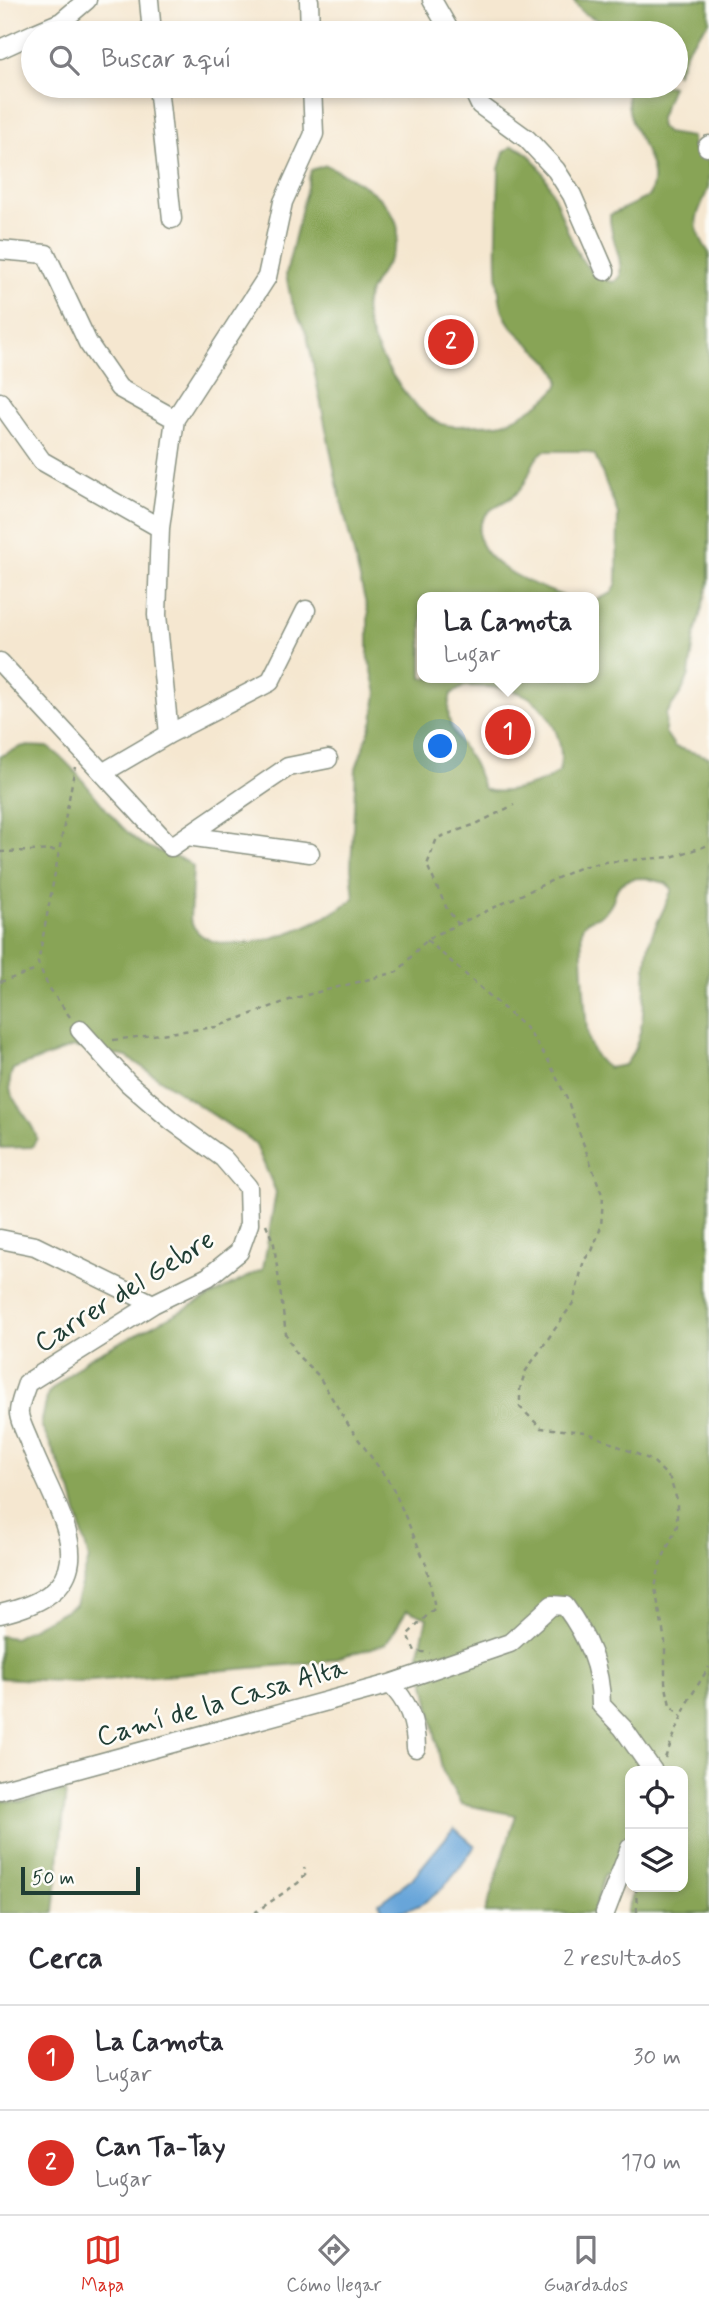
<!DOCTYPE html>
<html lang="es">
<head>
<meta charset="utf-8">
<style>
  :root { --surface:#fff; --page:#f2f2f3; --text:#2b2b33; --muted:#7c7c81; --line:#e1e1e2; --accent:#d93025 }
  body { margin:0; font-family:Mynerve,sans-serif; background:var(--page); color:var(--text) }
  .controls { position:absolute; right:21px; bottom:21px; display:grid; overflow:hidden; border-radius:14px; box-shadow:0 4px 10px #0003 }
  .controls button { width:63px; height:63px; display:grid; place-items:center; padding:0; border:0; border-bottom:2px solid var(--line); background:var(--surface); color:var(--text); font:35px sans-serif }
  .scale { position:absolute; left:21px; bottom:18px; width:119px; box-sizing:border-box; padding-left:7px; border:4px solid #1f3d34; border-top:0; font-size:19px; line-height:24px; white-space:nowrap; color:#1f3d34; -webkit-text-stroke:5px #fdfcf7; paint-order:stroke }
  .you { position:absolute; left:441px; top:747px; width:24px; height:24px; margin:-18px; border:5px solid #fff; border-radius:50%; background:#1a73e8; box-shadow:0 0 0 10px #1a73e833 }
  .badge { display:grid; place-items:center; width:46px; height:46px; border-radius:50%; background:var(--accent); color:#fff; font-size:23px; font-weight:700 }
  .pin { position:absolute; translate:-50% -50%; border:4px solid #fff; box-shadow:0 2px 7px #0006 }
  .popup { position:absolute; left:417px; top:592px; width:182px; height:91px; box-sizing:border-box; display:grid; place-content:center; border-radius:14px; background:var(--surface); filter:drop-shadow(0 2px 5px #0005); font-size:23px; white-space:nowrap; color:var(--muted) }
  .popup b { font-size:26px; color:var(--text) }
  .popup::after { content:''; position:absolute; left:50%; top:100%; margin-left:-14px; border:14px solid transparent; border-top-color:var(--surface) }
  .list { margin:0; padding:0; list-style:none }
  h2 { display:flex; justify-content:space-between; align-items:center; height:91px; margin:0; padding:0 28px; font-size:30px }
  h2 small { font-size:23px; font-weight:400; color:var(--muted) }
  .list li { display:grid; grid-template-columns:46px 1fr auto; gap:21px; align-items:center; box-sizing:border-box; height:105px; padding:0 28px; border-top:2px solid var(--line) }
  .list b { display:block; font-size:26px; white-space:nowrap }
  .list p { margin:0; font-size:23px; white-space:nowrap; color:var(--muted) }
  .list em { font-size:23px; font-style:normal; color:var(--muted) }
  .icon { flex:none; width:38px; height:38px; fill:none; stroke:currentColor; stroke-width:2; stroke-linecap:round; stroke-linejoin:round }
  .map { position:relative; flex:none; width:709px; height:1913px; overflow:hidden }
  .search { position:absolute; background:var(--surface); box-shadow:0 4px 10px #0003; left:21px; right:21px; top:21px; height:77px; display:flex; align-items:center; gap:18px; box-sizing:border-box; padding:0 24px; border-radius:38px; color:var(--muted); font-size:26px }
  .sheet { height:301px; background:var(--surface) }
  nav { display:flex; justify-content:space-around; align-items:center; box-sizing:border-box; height:98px; border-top:2px solid var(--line); background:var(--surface); font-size:19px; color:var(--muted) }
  nav a { display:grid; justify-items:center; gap:4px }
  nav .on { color:var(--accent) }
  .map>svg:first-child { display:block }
</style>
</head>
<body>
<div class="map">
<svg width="709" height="1913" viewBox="0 0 709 1913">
  <rect width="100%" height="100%" fill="#fdfcf7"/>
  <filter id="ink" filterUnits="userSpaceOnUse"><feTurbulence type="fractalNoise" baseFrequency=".0143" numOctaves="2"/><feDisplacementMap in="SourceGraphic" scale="14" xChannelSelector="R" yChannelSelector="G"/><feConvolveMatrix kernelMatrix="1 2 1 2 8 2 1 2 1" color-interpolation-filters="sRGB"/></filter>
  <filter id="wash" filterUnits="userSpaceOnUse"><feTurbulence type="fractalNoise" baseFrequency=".00686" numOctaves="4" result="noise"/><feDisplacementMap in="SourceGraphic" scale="28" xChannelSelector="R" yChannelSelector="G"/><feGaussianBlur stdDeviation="1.57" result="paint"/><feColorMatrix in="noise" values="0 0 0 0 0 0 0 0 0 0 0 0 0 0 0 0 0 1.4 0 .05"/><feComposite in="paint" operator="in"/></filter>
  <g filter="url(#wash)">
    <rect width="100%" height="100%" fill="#f5e7d0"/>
    <path fill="#88a456" stroke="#547045" stroke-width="2" fill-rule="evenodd" d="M573,0H709V22L689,46L676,75V33H624L583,13Z
      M627,86H672L660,118V127L667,133L692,137L693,148L709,160C709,169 709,181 708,189C696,219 689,222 709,253V582L695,634L689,675L682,691L666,714L665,732L675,747L709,757V1913H627L635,1887H683V1771H630V1867L605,1874L593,1913H485L516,1815L461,1804L442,1770L419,1652L427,1618L407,1610L386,1644L322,1662L80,1682L0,1678V1636L14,1638L75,1605L89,1559L71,1490L41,1425L48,1393L87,1359L263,1269L276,1192L255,1143L127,1057L73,1047L13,1069C0,1099 28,1109 37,1138L32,1147L0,1148V756L23,746L48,747C78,766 107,818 139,842C156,854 183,855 193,867L190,919C208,974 326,924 354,898L351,868L356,768L373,720L377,693L368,654V613L337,483L307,335L291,300L286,274L311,170L326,165C351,177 389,196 397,225C404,254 372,275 366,302C359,333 408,407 435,421C446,428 463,426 476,425C485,425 495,425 503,423C516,419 561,394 559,380C556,358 515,339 505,316C491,287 499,205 499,169L504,152L512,146C564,158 559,277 614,282L620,277C623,254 609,237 610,215L648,197C664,171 639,144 631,119C628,109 627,97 627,86ZM544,451H584L595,455L618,514L617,583L612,593L594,601V678H422V597H566C536,586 456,557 485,516C493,504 509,502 519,491C531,478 530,460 544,451ZM465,686C484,686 514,687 530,698C553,714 566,746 559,772C545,784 501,797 484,789C479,779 477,768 471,759C456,737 442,722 451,694ZM645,878L666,883L672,889C666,908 654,925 649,944C641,982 651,1033 625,1065L608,1068C599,1062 593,1053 589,1042C586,1033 580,935 582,928C586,918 597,919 604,913C622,899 605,878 645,878Z
      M66,1791L54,1913H0V1801L21,1802Z"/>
    <path fill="#68a5d9" stroke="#447186" stroke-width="2" d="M454,1828L475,1846C452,1879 430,1913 384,1913L379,1903L412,1879Z"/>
  </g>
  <g filter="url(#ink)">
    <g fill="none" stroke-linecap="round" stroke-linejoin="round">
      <g stroke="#8a9282" stroke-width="21">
        <path id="minor" d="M149,0L152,33
          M309,0L310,33
          M432,0L451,33
          M35,33L61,22L87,0
          M0,49L33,34
          M158,86L172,219
          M471,86L480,105L527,139L556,170L572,195L605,271
          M707,147L709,145
          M0,250L46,254L88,343L119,388L175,419
          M0,402L42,461L160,528
          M0,662L171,847L288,767L328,759
          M169,734L157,615L160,528L175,419L267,277L283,202L314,134L312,86
          M104,772L169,734L270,682L306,610
          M187,836L310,853
          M0,1239L35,1246L153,1304
          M0,1614C117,1587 59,1518 30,1444C27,1435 20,1423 19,1414C18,1405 25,1391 27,1383L153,1304L208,1277L239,1252L249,1224L248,1187L223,1158L172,1121L128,1083L80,1030
          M390,1684L510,1643L552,1605L565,1606C587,1636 601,1667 601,1705L623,1728L653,1771
          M0,1790L390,1684C409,1702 416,1723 416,1748
          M605,1913L630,1848"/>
      </g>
      <path stroke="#8a9282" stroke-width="2.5" stroke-dasharray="5 5" stroke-linecap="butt" d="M0,852L59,850
        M459,925L447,909L427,865L437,838L476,824L514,805
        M427,940L527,1029L548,1060L567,1099L603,1197L601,1227L592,1251L584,1260L573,1303L525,1372L520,1389V1407L541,1428L586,1432L653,1461L670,1479L677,1500V1526L660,1564L655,1588L665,1641V1682L670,1705L681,1716
        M0,982L37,970
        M70,1017L48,986L38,963L75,767
        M113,1040L216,1027L295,998L397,972C412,958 415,948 435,935L581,867L605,862L671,857L709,845
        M266,1224L274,1244L286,1334L297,1355L318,1375L349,1426L392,1486L426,1564L435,1608L407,1635L415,1651L430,1653
        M665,1758L688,1701L709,1667
        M636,1887L637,1913
        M254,1913L298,1883L306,1874L304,1867"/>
      <use href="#minor" stroke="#fff" stroke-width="18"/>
    </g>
  </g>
  <g text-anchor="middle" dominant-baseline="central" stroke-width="5" stroke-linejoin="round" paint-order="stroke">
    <g font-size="28" fill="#1f3d34" stroke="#fdfcf7">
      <text transform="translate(125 1292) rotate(-32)">Carrer del Gebre</text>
      <text transform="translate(222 1703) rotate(-16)">Camí de la Casa Alta</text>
    </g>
  </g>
</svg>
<div class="controls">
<button><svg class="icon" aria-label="locate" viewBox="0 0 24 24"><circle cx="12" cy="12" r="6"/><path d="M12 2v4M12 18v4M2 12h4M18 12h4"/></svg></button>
<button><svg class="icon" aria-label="layers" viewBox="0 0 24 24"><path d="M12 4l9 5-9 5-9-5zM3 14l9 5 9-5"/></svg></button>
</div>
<div class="scale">50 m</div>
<div class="you"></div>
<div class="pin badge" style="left:508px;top:732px">1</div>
<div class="popup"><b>La Camota</b>Lugar</div>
<div class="pin badge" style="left:451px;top:342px">2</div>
<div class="search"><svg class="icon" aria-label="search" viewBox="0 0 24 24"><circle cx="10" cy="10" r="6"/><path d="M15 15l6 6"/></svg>Buscar aquí</div>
</div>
<section class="sheet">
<h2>Cerca<small>2 resultados</small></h2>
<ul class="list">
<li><span class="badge">1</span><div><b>La Camota</b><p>Lugar</p></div><em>30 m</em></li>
<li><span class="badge">2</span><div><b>Can Ta-Tay</b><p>Lugar</p></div><em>170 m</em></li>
</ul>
</section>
<nav>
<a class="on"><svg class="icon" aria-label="map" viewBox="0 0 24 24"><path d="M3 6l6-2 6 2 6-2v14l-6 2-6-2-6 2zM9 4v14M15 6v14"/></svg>Mapa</a>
<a><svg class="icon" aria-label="directions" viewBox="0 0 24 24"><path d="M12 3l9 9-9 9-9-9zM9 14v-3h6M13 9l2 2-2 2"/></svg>Cómo llegar</a>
<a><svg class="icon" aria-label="saved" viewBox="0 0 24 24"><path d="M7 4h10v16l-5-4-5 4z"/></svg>Guardados</a>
</nav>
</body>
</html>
